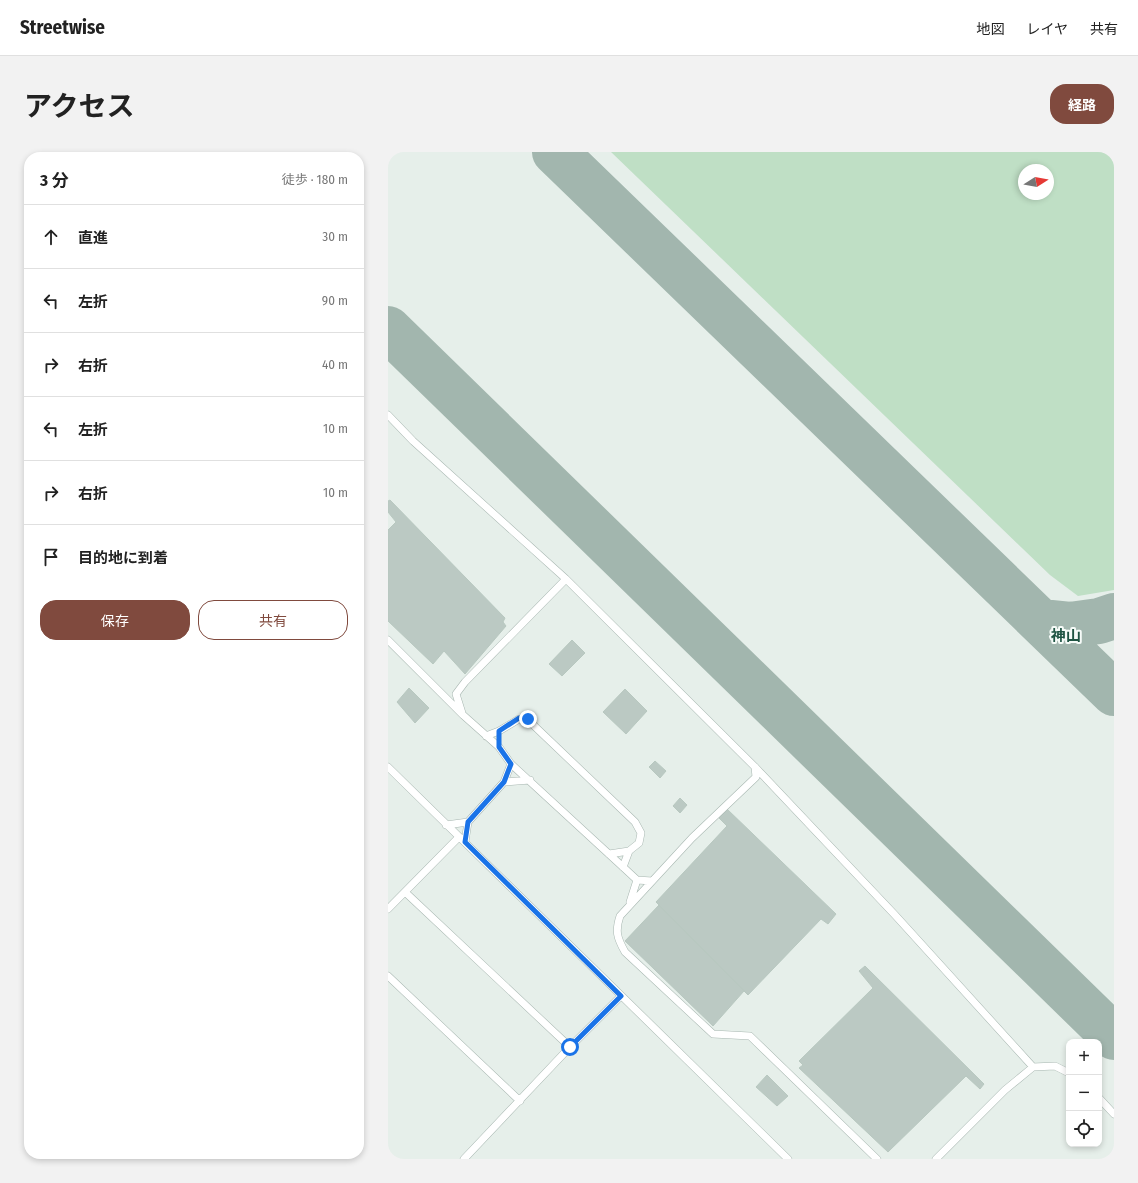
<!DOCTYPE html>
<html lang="ja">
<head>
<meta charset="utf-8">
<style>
  :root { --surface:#fff; --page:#f2f2f2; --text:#222; --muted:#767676; --line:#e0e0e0; --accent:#804a3e }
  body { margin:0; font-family:"Fira Sans Condensed","Noto Sans JP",sans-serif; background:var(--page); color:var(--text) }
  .controls { position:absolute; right:12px; bottom:12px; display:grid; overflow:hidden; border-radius:8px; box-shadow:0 2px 6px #0003 }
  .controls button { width:36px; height:36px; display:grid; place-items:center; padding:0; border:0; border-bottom:1px solid var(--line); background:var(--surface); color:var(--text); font:20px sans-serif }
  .compass { position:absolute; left:630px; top:12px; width:36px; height:36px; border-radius:50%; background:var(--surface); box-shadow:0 2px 6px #0003; rotate:79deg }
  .stop { position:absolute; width:12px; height:12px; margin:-9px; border:3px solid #1a73e8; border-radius:50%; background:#fff }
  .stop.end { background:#1a73e8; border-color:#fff; box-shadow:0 1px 4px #0008 }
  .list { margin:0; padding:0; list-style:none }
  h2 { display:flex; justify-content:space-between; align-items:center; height:52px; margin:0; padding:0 16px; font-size:17px }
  h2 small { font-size:13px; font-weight:400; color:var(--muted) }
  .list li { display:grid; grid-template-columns:26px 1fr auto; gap:12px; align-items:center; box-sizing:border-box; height:64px; padding:0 16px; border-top:1px solid var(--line) }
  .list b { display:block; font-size:15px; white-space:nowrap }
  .list em { font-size:13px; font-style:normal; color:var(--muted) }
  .actions { display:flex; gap:8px; padding:12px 16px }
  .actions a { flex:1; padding:9px 0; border:1px solid var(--accent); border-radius:16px; text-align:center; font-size:14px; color:var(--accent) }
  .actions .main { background:var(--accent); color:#fff }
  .icon { flex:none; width:22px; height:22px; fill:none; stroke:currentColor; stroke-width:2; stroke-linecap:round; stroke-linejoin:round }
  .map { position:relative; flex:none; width:726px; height:1007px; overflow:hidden; border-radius:16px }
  header { display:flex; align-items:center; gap:24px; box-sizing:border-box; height:56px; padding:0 20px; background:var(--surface); border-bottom:1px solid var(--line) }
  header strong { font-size:19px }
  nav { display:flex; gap:22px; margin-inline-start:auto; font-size:14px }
  .intro { display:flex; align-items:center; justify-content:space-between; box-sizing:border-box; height:96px; padding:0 24px }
  h1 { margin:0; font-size:28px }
  .button { padding:10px 18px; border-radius:16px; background:var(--accent); color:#fff; font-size:14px; font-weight:700 }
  main { display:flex; gap:24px; padding:0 24px }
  aside { flex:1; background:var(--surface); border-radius:16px; box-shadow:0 2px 6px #0003 }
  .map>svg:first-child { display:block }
</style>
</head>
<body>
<header>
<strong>Streetwise</strong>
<nav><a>地図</a><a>レイヤ</a><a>共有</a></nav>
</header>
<div class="intro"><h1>アクセス</h1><a class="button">経路</a></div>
<main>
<aside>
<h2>3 分<small>徒歩 · 180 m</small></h2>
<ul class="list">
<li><svg class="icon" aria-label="ahead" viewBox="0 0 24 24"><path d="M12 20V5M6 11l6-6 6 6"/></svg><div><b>直進</b></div><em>30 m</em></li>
<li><svg class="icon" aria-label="left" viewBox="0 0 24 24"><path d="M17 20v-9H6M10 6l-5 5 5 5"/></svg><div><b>左折</b></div><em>90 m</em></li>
<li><svg class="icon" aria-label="right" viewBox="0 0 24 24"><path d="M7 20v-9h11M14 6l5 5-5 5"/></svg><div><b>右折</b></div><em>40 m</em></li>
<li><svg class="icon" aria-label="left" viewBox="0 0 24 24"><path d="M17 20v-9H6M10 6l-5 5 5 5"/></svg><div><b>左折</b></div><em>10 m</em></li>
<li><svg class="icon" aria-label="right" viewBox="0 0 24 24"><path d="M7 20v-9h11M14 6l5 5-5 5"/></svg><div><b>右折</b></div><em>10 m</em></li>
<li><svg class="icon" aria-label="arrive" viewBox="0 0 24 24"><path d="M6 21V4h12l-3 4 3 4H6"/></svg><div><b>目的地に到着</b></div></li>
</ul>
<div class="actions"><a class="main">保存</a><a>共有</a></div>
</aside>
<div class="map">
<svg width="726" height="1007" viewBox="0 0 726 1007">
  <rect width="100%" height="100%" fill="#e6efea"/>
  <path fill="#bfdfc5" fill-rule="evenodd" d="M223,0H726V438L690,444L662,423ZM636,18H660V42H636Z"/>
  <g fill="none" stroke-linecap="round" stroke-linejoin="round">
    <path stroke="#a2b6ae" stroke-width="46" d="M167,0L726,541
      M0,177L726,885
      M653,470L682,473L711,469L726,464"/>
  </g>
  <path fill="#bbc9c3" stroke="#b8c8c0" d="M2,348L117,466L115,470L118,474L77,522L56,499L45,512L0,469V378L8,370L0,360V349Z
    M184,488L197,501L174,524L161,512Z
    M21,536L41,556L27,571L9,550Z
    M237,537L259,559L238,582L215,560Z
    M267,609L278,619L272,626L261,615Z
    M292,646L299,653L292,661L285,654Z
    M339,657L448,762L440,772L433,767L360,843L268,750L339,674L331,666Z
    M271,753L356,839L325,874L237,789Z
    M477,814L596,932L592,937L578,924L500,1000L411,916L415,913L411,909L485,836L471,819Z
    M379,923L400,944L389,954L368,935Z"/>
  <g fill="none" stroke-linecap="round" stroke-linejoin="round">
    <g stroke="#a8b7b1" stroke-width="8">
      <path id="lane" d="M0,263L25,289L178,427L367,615L507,763L645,915
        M0,488L75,563L111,595L123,612L235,715L249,728L264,729
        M74,561L68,542L77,530L178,427
        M98,584L111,579L131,567H139L247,670L253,681L251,691L241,699L221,702
        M0,615L400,1007
        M367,615L368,625L304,686L232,764C227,779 229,786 237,800L325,882L362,884L489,1007
        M116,630L142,628
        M58,673L80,670L116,630L123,612
        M77,690L80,670
        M235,715L241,699
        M17,740L182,895
        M242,750L249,728
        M0,757L71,685
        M0,824L132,949
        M711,946L726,962
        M76,1007L182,895L233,844
        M548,1007L617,938L645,915L667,914L681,921"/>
    </g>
    <use href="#lane" stroke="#fff" stroke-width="7"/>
  </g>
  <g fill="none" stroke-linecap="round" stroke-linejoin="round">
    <path stroke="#1a73e8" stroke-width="5" d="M140,567L131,566L111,579V595L123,612L116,630L80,670L77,690L233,844L182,895"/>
  </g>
  <g text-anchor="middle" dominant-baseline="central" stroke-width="4" stroke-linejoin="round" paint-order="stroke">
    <g font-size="15" font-weight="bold" fill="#1f5443" stroke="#f6fbf8">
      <text x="678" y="484">神山</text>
    </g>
  </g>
</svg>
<div class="controls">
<button>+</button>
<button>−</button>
<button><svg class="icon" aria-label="locate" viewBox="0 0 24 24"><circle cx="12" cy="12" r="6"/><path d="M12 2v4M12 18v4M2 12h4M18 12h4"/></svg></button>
</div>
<svg class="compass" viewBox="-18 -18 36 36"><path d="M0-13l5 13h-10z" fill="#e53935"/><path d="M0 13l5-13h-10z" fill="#767676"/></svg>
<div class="stop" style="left:182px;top:895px"></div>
<div class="stop end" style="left:140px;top:567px"></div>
</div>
</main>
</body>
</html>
